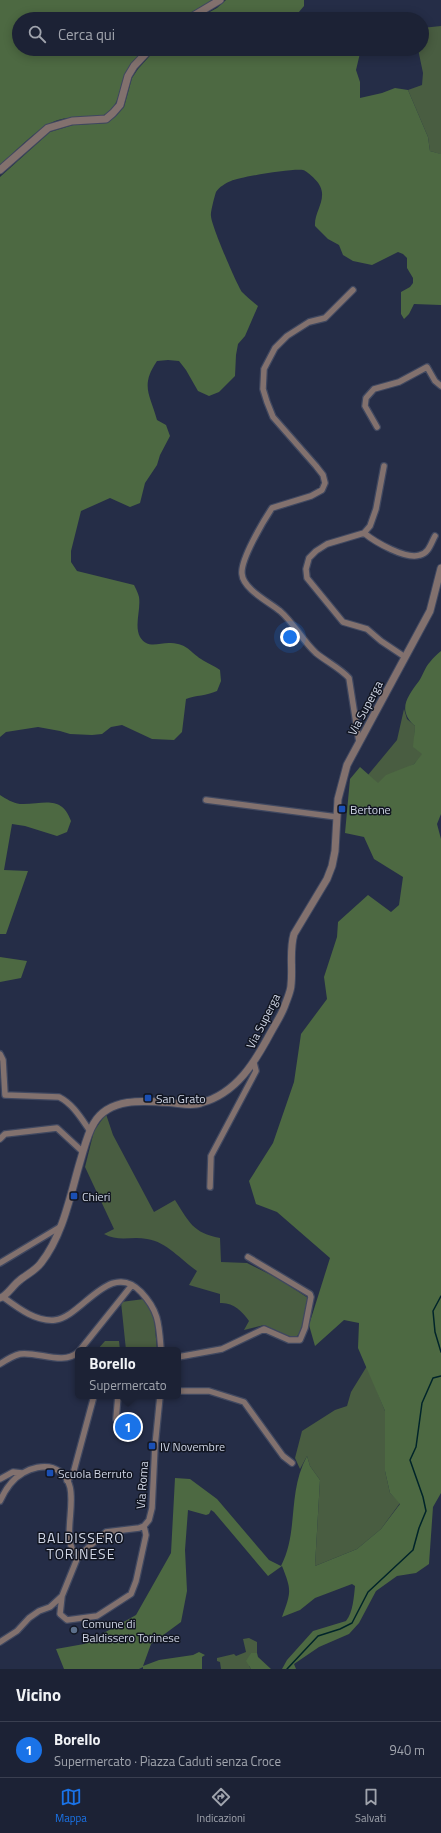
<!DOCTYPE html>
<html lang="it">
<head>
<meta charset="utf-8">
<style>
  :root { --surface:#1c2235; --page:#292f41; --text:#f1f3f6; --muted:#a0a4ad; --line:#3a3f50; --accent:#1a73e8 }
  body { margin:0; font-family:"Titillium Web",sans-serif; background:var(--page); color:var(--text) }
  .you { position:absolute; left:290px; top:637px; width:14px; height:14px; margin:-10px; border:3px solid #fff; border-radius:50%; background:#1a73e8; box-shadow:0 0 0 6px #1a73e833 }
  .badge { display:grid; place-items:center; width:26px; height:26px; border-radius:50%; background:var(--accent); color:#fff; font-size:13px; font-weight:700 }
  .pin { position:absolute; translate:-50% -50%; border:2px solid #fff; box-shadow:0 1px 4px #0006 }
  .popup { position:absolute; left:75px; top:1347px; width:106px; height:52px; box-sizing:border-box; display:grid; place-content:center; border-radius:6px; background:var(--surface); filter:drop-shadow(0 1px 3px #0005); font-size:13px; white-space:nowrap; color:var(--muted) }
  .popup b { font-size:15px; color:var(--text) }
  .popup::after { content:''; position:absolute; left:50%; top:100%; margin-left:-8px; border:8px solid transparent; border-top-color:var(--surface) }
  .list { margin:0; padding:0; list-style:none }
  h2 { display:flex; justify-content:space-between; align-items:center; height:52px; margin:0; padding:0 16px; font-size:17px }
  h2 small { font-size:13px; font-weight:400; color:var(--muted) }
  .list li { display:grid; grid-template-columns:26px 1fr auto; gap:12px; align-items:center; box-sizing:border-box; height:56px; padding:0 16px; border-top:1px solid var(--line) }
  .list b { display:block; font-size:15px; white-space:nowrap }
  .list p { margin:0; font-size:13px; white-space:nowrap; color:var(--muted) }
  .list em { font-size:13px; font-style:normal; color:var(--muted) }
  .icon { flex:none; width:22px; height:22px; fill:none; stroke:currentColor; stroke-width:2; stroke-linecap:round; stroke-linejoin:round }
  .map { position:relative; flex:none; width:441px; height:1669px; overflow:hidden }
  .search { position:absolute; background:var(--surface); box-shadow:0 2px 10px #0003; left:12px; right:12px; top:12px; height:44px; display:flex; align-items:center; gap:10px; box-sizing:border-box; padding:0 14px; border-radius:22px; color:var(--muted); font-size:15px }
  .sheet { height:108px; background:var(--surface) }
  nav { display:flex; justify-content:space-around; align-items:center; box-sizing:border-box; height:56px; border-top:1px solid var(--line); background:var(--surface); font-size:11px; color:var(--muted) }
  nav a { display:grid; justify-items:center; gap:2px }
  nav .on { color:var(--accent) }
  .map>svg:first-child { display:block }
</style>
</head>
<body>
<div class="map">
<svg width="441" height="1669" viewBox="0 0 441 1669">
  <rect width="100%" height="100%" fill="#252d47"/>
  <path fill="#495d41" d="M441,26V154H440L430,151L428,137L408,90L422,85L423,73L418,49H422V28Z
    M404,709L407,719L415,726L414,747L423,754L414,764L378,784L368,775L397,740Z
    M106,1114L113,1135L154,1212L175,1200C189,1222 193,1233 220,1238L221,1262L247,1263L279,1279L308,1298C306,1308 304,1337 293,1338L264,1325L244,1330L249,1321C242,1311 233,1302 220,1303V1294L189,1285L197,1271C181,1260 167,1242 147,1239C132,1236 118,1242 104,1234L114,1229L85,1167L94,1131Z
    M144,1299L154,1316L157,1350H126L121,1302Z
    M105,1341H119L120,1350H97Z
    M367,1366L385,1411V1471L390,1493L400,1503L381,1529L357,1549L315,1566L320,1480L310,1466L307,1456L300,1469L295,1458L302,1431L335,1410L347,1406L351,1392Z
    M249,1638L257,1642V1653H251L249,1666L251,1669H221L220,1662L217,1661V1658L234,1654L236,1656L246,1652L243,1639Z"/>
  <path fill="#4d6942" d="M0,0H214L180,19H19V49H144C138,57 130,64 126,73C119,86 121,101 109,112C98,121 73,115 58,120C39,126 16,151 0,165Z
    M226,0H304V6L293,19H197L217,8Z
    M156,49H361L356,70L360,82V98L382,93L395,88L408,90L428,137L430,151L441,154V305L414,304L409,314L404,319L401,314V292L410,287L413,283V278L407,268V258L403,254L398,252L372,265L353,261L343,255L339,245L328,239L315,226C314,212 327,200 320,186C319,182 306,170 303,170C294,168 239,177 231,181C226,183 219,187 216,192C215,195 210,213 211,216C211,225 237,285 242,292C247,297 253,302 258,306L245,336L238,344L236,355L235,376L219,392L209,396L198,391L186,370L179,361L168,360L157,361C140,386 150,394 157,420L166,425L170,436L160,455L157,465L145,483L140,503L130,507L110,498L81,511L71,551V562L77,571L134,585C136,589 138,593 139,597C141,610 134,625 140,637C148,650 160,642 171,643C188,644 190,652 201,659C207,663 213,665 220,670L221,681L217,691C206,696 196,695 186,699L182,732L174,740L152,739L122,725L111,727L102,734L92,735L70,734L60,731L38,727L6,732L0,737V177L50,132L73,125L107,123L116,116L124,107L132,78L138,69Z
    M441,651V814L437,824L441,839V1493L433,1507L429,1564L416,1573L397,1576L376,1591L359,1623L349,1634L319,1647L294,1664L296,1669H282L287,1660L313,1631L346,1621C353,1613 354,1596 355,1586L352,1584L315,1598L300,1610L282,1617C291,1592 292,1591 282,1566L268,1576L214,1512L211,1510L209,1514L206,1515L188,1510L185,1550L187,1591L181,1622L151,1644L143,1666L159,1660L193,1655L199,1652L205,1655L202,1657V1669H143V1667L139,1669H64L56,1649L84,1644L136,1615L171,1553L175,1478L190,1479L217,1499L269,1560L281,1566C299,1531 287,1493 307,1456L310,1466L320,1480L315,1566L357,1549L381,1529L400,1504L390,1493L385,1471V1411L358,1348L359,1323L344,1320L315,1346L309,1325L330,1258L277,1212L256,1204L249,1181L273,1143L294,1082L301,1034L327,999L324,977L337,937L338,922L368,895L391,912L399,905L403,877L374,859L364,837L345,833L350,779L360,767L378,783L386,775L414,764L422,754L413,747L415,726C397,710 407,697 419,681C423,675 425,667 430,662C433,658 437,654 441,651Z
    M0,795C6,799 13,803 20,804C43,805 61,794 71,821L67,832L57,836L25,826L12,824L4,870L28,871L6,934H0Z
    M0,957L27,961L21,978L0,982Z
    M251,1653H257L258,1657L271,1669H251L246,1661Z"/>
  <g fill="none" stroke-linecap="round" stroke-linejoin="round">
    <path stroke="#00242a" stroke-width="1.5" d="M441,1296L433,1311L435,1332L441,1352
      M287,1669L318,1636L340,1629L352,1623L368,1592L413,1550L419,1528L426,1511L423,1497L410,1460L416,1447L422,1403L433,1378L441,1376"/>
    <g stroke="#404860" stroke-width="8">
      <path id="minor" d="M353,290L325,318L309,322L287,336L275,348L264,369L263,389L267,402L273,417L316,466L323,475L325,483L322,490L311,496L272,508C264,520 240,560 242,574C243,589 269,602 280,611C294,623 302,640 316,653C327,662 340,668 349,678L359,742
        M377,427L365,406L366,398L374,389L399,382L427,367L435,381L441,386
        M384,466L376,509L370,526L364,533L327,544L316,551L309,558L306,569L307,578L343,622L367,629L381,641L405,657
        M364,533C375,542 406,560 420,555C429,553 431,543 435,536
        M206,800L337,817
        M0,1054L3,1060L5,1095L59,1097C73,1104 81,1118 90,1131
        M0,1139L5,1134L57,1128L83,1152
        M210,1187L211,1156L256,1071L254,1063
        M0,1263L60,1227
        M3,1297C18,1308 36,1322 55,1320C82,1317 110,1259 141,1292C159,1311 159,1324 161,1350
        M80,1350L132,1285
        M178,1357L222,1349L264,1329L289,1340H300L305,1328L311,1297L310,1294L248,1257
        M0,1364C6,1360 12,1356 20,1354C37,1351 64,1366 78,1352
        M178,1391H209L244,1402L283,1456L292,1463
        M116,1419L118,1396
        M0,1479L13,1472L22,1473
        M67,1481L73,1474L94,1396
        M0,1501C5,1490 12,1479 23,1473C31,1468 43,1465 53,1468C88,1481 59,1530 74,1552L79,1554L83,1552L106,1532L139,1528L144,1526L149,1520L152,1508L155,1446L160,1396
        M62,1596L60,1614L67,1620L97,1616L131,1594L136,1581L146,1535L144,1526
        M0,1642L17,1631L29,1618L39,1611L50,1607L62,1596L79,1554"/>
    </g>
    <g stroke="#404860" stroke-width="9">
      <path id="tertiary" d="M188,19L220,0
        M0,170L48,128L72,121L106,119L113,113L120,105L128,76L134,66L150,49
        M0,1298C7,1296 13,1285 20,1280C26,1275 36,1270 41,1263C63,1235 70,1196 80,1162C84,1149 87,1134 94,1123C110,1096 148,1101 174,1103C183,1104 193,1106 201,1103C237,1093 255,1062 271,1032C276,1023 282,1014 285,1005C287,999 291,991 291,985C293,968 289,951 294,934L327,879L332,866L335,851L338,799L347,765L430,611L441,568"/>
    </g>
    <use href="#minor" stroke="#82716e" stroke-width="5.5"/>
    <use href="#tertiary" stroke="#82716e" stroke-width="7"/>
  </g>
  <g fill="#1a4fb4" stroke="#121622" stroke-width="1.5">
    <rect x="338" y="805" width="8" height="8" rx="2"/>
    <rect x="144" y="1094" width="8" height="8" rx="2"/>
    <rect x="70" y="1192" width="8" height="8" rx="2"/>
    <rect x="148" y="1442" width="8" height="8" rx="2"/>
    <rect x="46" y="1469" width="8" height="8" rx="2"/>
  </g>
  <circle fill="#5c6f8a" stroke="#121622" stroke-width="1.5" cx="74" cy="1630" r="4"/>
  <g text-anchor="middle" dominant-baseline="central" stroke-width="3" stroke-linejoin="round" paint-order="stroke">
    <g font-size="12" fill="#cfd5e5" stroke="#121622">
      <text transform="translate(365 708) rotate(-62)">Via Superga</text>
      <text transform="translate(263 1021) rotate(-63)">Via Superga</text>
      <text transform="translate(142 1485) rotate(-86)">Via Roma</text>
    </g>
    <g font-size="12" fill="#cfd5e5" stroke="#121622" text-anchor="start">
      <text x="350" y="809">Bertone</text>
      <text x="156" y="1098">San Grato</text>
      <text x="82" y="1196">Chieri</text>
      <text x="160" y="1446">IV Novembre</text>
      <text x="58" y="1473">Scuola Berruto</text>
      <text x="82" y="1623">Comune di<tspan x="82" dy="14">Baldissero Torinese</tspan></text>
    </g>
    <g font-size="14" letter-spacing="1" fill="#cfd5e5" stroke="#121622">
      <text x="81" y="1537">BALDISSERO<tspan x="81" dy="16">TORINESE</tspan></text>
    </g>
  </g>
</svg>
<div class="you"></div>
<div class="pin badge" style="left:128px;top:1427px">1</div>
<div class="popup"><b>Borello</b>Supermercato</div>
<div class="search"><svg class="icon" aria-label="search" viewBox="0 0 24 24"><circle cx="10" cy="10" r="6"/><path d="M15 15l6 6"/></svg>Cerca qui</div>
</div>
<section class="sheet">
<h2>Vicino<small></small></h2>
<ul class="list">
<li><span class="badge">1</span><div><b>Borello</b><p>Supermercato · Piazza Caduti senza Croce</p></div><em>940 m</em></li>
</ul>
</section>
<nav>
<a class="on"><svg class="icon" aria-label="map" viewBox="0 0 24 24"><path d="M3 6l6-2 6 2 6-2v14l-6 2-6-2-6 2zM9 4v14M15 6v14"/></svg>Mappa</a>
<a><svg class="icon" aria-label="directions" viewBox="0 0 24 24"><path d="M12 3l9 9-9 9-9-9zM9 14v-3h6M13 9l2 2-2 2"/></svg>Indicazioni</a>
<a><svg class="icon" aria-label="saved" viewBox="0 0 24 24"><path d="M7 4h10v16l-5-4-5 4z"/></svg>Salvati</a>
</nav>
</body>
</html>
